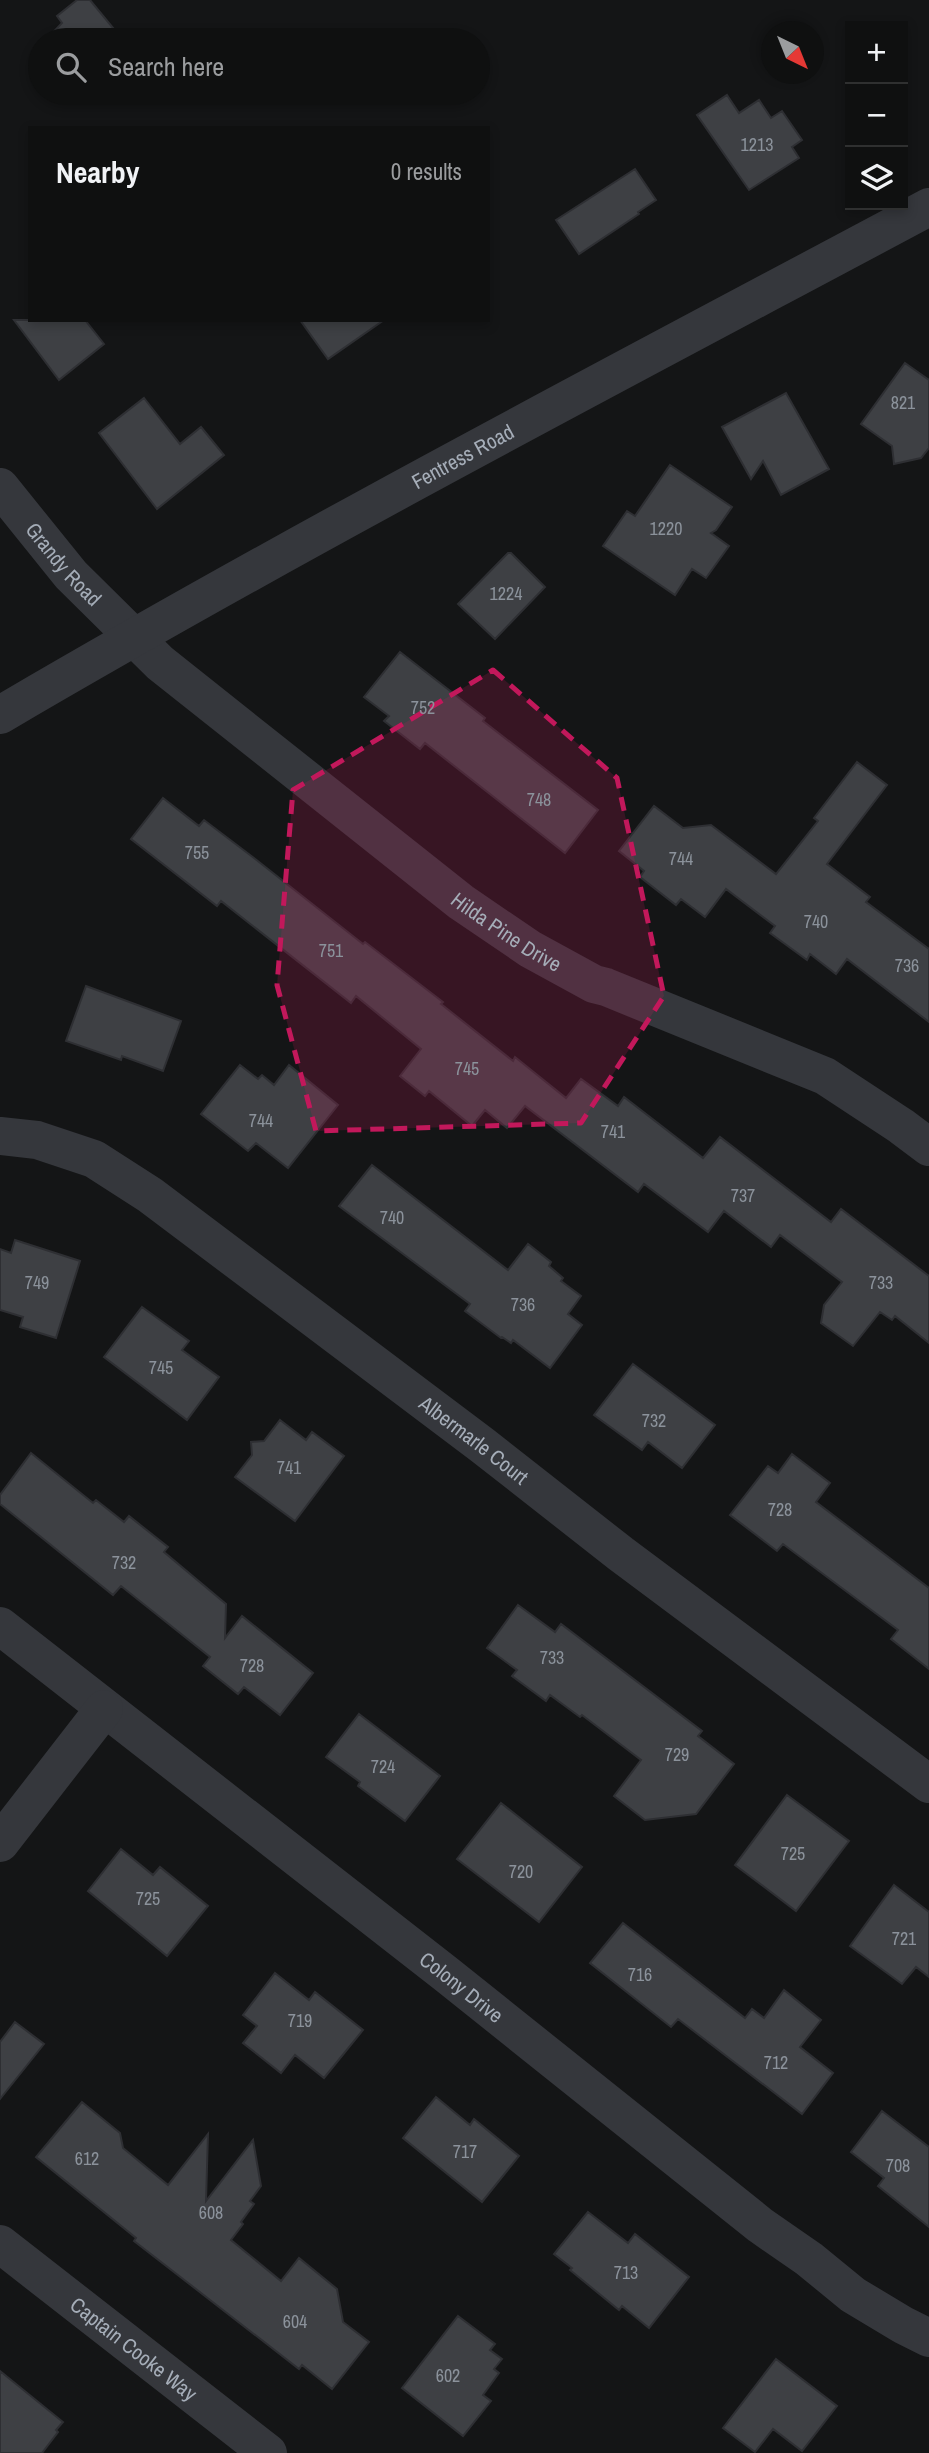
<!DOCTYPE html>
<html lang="en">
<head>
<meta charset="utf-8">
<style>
  :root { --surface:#0f1010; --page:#181919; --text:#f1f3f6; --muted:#9b9d9f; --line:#2f3030 }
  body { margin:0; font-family:"Archivo Narrow",sans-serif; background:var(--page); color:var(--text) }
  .controls { position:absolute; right:21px; top:21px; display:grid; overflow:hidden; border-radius:0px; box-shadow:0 4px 10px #0003 }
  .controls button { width:63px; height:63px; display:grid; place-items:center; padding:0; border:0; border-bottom:2px solid var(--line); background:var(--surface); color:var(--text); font:35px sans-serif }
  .compass { position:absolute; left:761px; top:21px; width:63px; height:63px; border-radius:50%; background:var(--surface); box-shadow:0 4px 10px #0003; rotate:137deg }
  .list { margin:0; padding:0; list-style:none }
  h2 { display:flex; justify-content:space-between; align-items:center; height:91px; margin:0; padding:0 28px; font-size:30px }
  h2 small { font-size:23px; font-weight:400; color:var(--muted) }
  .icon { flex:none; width:38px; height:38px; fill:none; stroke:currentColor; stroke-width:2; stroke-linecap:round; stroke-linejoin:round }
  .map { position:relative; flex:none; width:929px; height:2453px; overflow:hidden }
  .search { position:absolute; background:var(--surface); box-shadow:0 4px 10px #0003; left:28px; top:28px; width:462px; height:77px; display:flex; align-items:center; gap:18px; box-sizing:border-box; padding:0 24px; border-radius:38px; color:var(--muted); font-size:26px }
  .panel { position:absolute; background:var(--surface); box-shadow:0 4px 10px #0003; left:28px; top:126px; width:462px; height:196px; border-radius:0px }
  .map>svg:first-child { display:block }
</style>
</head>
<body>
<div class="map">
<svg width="929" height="2453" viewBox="0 0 929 2453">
  <rect width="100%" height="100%" fill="#141516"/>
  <path fill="#3e4044" stroke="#2e2f33" stroke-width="2" d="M77,0H90L123,40H46L62,23L57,16Z
    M727,95L739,113L759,100L771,118L782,111L802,140L792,147L799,158L749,190L697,115Z
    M635,169L656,200L638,212L639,214L579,254L556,220Z
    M14,320H85L104,344L59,380Z
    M300,320H384L328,359Z
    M905,363L929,380V448L921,458L894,464L892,446L861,424Z
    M786,393L829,469L781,495L763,461L751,479L722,427Z
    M144,398L180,444L201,427L224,455L157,509L99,433Z
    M670,465L732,507L716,530L711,533L729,546L706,578L692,569L675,595L603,546L627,511L635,516Z
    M508,553H511L545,587L495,639L458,604Z
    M400,652L485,718L483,721L598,810L565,853L425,743L420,749L384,721L389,716L364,697Z
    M857,762L887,785L827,864L870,897L866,902L929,949V1022L847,959L836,974L810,954L807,960L770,933L775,926L726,889L705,917L681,899L676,905L640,877L644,871L619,851L654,806L683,828L711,825L776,874L818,821L814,818Z
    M163,798L199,826L204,820L254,858L363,944L365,942L443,1002L441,1004L513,1061L515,1057L566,1098L581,1079L618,1106L624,1097L703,1158L720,1137L831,1222L841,1209L929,1276V1343L895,1316L892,1320L880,1312L853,1346L821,1323L824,1305L842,1282L780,1235L771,1247L724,1211L708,1232L644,1184L638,1192L525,1106L507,1128L485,1110L472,1126L429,1091L425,1096L400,1076L421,1049L356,996L351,1003L221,901L217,906L131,839Z
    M86,986L181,1021L163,1071L122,1056L121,1060L66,1041Z
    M240,1065L258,1079L262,1075L274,1085L289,1065L338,1105L288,1168L256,1143L248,1151L201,1114Z
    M372,1165L508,1270L528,1244L551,1262L549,1266L563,1278L561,1281L581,1296L568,1314L582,1325L550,1368L513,1340L511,1343L502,1337L501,1338L465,1311L470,1304L339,1206Z
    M15,1240L80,1261L56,1338L20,1327L23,1317L0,1310V1249L11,1253Z
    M142,1307L189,1341L182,1350L219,1377L187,1420L104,1357Z
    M633,1364L715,1425L682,1468L648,1442L642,1450L594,1415Z
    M280,1420L306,1440L312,1432L344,1456L295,1521L235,1477L252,1455L251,1442L264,1441Z
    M31,1453L93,1503L96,1500L124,1522L129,1516L168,1547L164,1552L226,1604L225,1638L242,1616L313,1673L280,1715L244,1687L238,1694L203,1666L210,1657L121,1586L113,1595L0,1504V1495Z
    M792,1454L830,1483L816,1502L929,1588V1669L891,1639L898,1630L783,1544L777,1551L730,1515L768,1466L778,1473Z
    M518,1605L555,1632L561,1624L702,1731L698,1736L734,1764L696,1814L645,1820L614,1796L641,1760L582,1715L580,1717L550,1695L546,1701L512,1676L517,1670L487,1648Z
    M359,1714L440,1776L405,1821L358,1786L360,1782L326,1757Z
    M787,1795L849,1841L796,1911L735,1865Z
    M501,1803L582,1867L539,1922L457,1859Z
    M121,1849L153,1875L160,1867L208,1906L167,1956L88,1891Z
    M894,1885L929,1912V1977L916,1967L902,1984L850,1946Z
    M623,1923L745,2018L752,2009L764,2018L784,1990L821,2020L800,2047L833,2073L802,2114L678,2019L671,2027L590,1963Z
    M275,1973L309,2000L315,1992L363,2030L324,2078L295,2055L281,2073L243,2043L257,2026L243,2015Z
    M15,2022L44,2044L0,2099V2042Z
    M436,2097L470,2125L474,2119L519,2156L482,2202L403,2138Z
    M82,2102L120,2133L123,2148L168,2185L208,2134L206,2201L253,2140L261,2186L250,2201L254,2204L241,2222L243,2224L231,2240L281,2281L299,2258L337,2289L343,2322L369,2342L332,2389L302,2365L299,2369L134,2241L136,2238L36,2157Z
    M882,2111L929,2147V2227L878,2186L884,2178L851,2152Z
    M588,2212L628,2243L635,2234L689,2277L649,2328L622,2306L619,2310L570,2270L572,2268L554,2254Z
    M458,2316L495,2344L490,2350L502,2359L494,2369L499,2373L483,2395L491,2401L463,2436L402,2388Z
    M776,2359L837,2406L802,2451L773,2429L755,2452L723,2428Z
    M0,2371L63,2422L56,2430L58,2432L42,2453H0Z"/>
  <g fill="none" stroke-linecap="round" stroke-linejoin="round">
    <g stroke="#35373c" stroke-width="38">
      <path id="s1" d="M0,487L71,575L160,663L461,902L530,949L594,984L606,987L825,1076L901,1126L929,1147"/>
      <path id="s2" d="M0,1136L37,1140L94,1159L150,1195L482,1445L621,1554L929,1784"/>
      <path id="s3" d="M0,1626L446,1974L760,2225L809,2259L853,2295L903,2325L929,2338"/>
      <path d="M0,1843L104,1709"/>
      <path id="s4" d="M0,2244L268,2453"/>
    </g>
    <path stroke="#35373c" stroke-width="38" id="s5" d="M0,715C305,536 618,373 929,207"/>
  </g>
  <path fill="#c2185b" fill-opacity="0.2" stroke="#c2185b" stroke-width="5" stroke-dasharray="14 9" stroke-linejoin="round" d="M493,670L617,778L664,996L581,1123L316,1131L277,985L293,790Z"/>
  <g text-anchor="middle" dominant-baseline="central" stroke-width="6" stroke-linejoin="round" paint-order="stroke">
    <g font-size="18" fill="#8b929b">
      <text x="757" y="144">1213</text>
      <text x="903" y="402">821</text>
      <text x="666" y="528">1220</text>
      <text x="506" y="593">1224</text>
      <text x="423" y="707">752</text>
      <text x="539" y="799">748</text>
      <text x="197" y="852">755</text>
      <text x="681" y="858">744</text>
      <text x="816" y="921">740</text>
      <text x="331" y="950">751</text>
      <text x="907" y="965">736</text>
      <text x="467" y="1068">745</text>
      <text x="261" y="1120">744</text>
      <text x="613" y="1131">741</text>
      <text x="743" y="1195">737</text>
      <text x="392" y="1217">740</text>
      <text x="37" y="1282">749</text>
      <text x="881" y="1282">733</text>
      <text x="523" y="1304">736</text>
      <text x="161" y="1367">745</text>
      <text x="654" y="1420">732</text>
      <text x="289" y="1467">741</text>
      <text x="780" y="1509">728</text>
      <text x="124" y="1562">732</text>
      <text x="552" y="1657">733</text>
      <text x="252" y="1665">728</text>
      <text x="677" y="1754">729</text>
      <text x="383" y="1766">724</text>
      <text x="793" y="1853">725</text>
      <text x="521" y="1871">720</text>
      <text x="148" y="1898">725</text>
      <text x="904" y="1938">721</text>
      <text x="640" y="1974">716</text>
      <text x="300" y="2020">719</text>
      <text x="776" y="2062">712</text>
      <text x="465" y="2151">717</text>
      <text x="87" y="2158">612</text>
      <text x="898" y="2165">708</text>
      <text x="211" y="2212">608</text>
      <text x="626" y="2272">713</text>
      <text x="295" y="2321">604</text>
      <text x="448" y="2375">602</text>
    </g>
    <g font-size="21" fill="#a5adb8" stroke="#0f1011">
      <text stroke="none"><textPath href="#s5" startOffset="530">Fentress Road</textPath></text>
      <text stroke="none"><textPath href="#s1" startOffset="100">Grandy Road</textPath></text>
      <text stroke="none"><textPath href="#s1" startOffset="677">Hilda Pine Drive</textPath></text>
      <text stroke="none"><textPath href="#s2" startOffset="570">Albermarle Court</textPath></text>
      <text stroke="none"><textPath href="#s3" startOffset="586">Colony Drive</textPath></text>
      <text stroke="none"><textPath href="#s4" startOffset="170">Captain Cooke Way</textPath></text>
    </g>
  </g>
</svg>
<div class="controls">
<button>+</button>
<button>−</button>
<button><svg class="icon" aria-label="layers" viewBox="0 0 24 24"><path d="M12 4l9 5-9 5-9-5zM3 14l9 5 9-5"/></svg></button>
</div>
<svg class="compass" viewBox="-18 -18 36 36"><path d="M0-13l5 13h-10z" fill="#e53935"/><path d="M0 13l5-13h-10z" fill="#9b9d9f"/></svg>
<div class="search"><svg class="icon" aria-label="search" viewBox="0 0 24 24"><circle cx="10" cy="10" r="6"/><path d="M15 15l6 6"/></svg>Search here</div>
<section class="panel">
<h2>Nearby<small>0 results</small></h2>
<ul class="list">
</ul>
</section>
</div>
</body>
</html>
